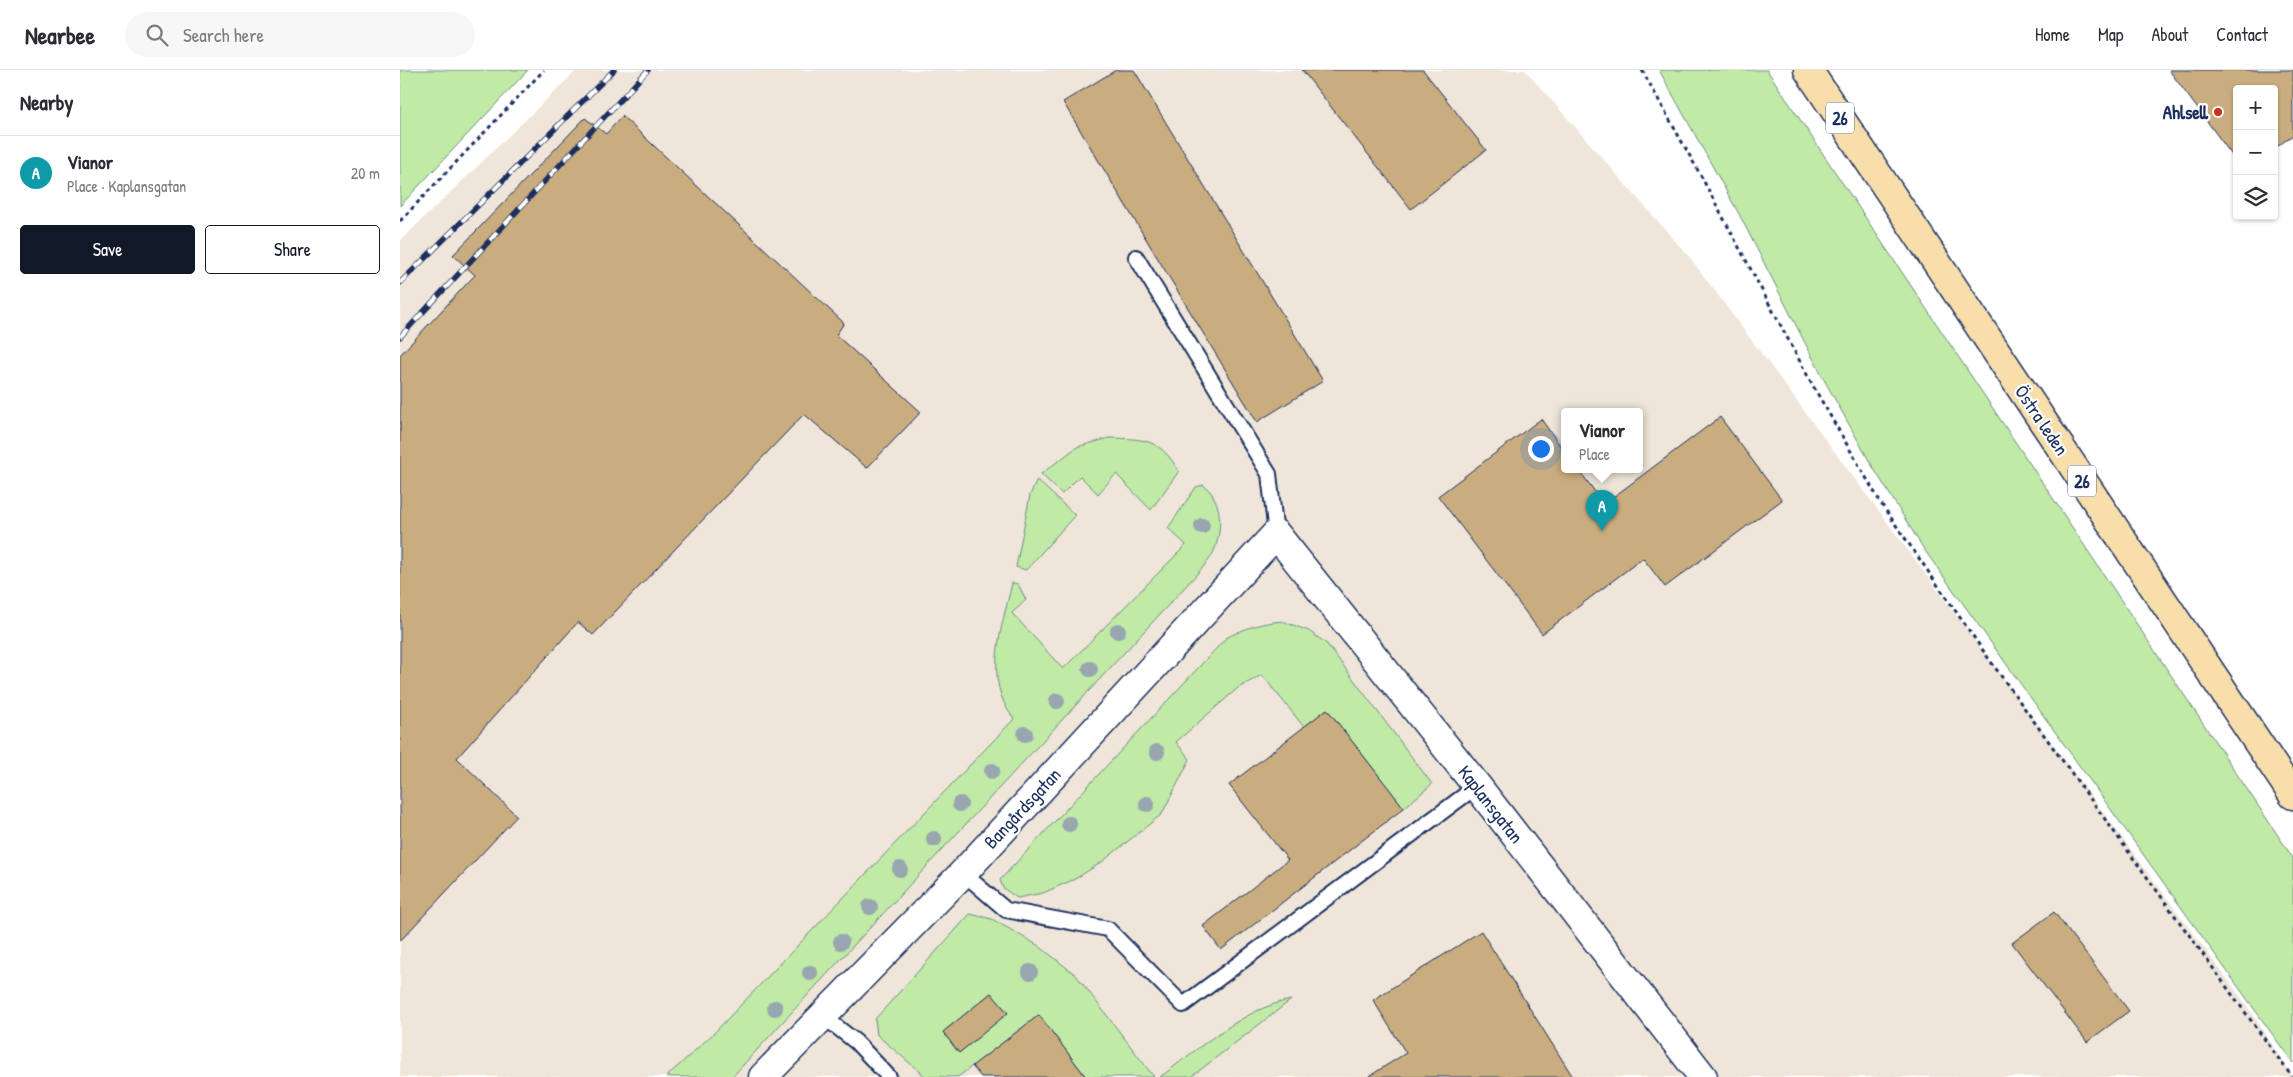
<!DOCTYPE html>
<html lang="en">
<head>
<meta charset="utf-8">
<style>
  :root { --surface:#fff; --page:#f7f7f7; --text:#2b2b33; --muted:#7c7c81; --line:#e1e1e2; --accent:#111827 }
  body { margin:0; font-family:"Patrick Hand",sans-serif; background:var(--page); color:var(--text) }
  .controls { position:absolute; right:15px; top:15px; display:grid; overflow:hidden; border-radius:5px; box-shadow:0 1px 4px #0004 }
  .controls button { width:45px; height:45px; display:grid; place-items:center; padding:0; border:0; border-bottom:1px solid var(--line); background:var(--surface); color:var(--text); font:25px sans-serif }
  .you { position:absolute; left:1140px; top:378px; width:18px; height:18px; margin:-12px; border:4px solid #fff; border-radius:50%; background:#1a73e8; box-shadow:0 0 0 8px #1a73e833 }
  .badge { display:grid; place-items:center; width:32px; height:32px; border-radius:50%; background:var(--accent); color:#fff; font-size:16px; font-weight:700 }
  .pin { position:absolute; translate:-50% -41px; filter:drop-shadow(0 1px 2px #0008) }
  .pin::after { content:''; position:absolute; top:26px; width:18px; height:15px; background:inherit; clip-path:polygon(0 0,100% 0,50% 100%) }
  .popup { position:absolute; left:1161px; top:338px; width:82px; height:65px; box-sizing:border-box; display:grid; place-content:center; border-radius:5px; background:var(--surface); filter:drop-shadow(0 1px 4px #0005); font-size:16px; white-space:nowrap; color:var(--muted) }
  .popup b { font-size:19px; color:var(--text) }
  .popup::after { content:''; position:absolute; left:50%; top:100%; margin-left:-10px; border:10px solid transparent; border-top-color:var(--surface) }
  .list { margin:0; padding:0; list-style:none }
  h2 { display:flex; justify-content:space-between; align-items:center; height:65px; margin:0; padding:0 20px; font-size:21px }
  h2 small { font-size:16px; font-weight:400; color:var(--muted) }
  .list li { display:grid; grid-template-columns:32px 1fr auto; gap:15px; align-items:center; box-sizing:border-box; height:75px; padding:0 20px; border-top:1px solid var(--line) }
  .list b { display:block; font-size:19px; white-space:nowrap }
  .list p { margin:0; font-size:16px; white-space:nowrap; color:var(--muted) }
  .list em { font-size:16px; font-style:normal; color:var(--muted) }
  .actions { display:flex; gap:10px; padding:15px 20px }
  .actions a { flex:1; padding:11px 0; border:1px solid var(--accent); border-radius:5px; text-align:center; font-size:18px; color:var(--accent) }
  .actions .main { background:var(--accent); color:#fff }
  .icon { flex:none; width:28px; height:28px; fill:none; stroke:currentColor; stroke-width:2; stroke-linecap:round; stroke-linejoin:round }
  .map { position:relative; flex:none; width:1893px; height:1007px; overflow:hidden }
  header { display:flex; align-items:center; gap:30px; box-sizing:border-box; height:70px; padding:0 25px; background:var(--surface); border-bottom:1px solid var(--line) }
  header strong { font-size:24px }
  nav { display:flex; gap:28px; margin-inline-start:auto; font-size:18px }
  .search { width:350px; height:45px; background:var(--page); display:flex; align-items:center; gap:12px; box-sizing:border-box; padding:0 18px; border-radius:28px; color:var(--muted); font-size:19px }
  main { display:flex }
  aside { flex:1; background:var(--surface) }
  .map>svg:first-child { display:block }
</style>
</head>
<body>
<header>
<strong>Nearbee</strong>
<div class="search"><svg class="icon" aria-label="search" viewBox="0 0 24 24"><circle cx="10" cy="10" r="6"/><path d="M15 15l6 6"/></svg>Search here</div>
<nav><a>Home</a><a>Map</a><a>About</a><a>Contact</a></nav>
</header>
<main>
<aside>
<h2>Nearby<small></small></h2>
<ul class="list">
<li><span class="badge" style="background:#0f9aa8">A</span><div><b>Vianor</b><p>Place · Kaplansgatan</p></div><em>20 m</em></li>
</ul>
<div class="actions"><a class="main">Save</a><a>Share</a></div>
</aside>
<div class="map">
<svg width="1893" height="1007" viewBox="0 0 1893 1007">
  <rect width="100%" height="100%" fill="#fff"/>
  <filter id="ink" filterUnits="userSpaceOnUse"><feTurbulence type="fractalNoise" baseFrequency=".02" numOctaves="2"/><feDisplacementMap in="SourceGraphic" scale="10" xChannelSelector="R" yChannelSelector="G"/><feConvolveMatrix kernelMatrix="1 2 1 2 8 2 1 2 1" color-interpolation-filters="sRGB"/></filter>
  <g filter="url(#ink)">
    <path fill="#efe6d9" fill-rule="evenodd" d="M177,0H1125L1291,189L1846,934L1893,1007H0V171ZM1164,342H1240V400H1164Z"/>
    <path fill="#c0eaa6" stroke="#6e8c82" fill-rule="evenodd" d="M0,0H128L0,136Z
      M1259,0H1367L1893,788V993L1523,478L1471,394L1422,306L1339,144Z
      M709,368C745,369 759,368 779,401L751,440L716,404L698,424L680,406L662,424L641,404L677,377Z
      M637,410L675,445L626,500L616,497L630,425Z
      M803,415C824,429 823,464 812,485C809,491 802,498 797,504L332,1007H266L314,963L614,649C582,609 602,558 612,513L618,514L626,530L612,543L663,599L786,475L768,458L796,417Z
      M882,551L909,561L927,574L1032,714L1004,738L927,639L904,657L862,605L838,618L776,672L790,689L762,744L702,792L675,809L643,823L617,828L603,818L600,810L826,568C845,558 860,553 882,551Z
      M570,844L592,849L639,876L676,905L754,1007H686L639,945L558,1007H526L477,965L475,949ZM591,923L607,943L559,983L543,962Z
      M891,930L791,1007H760C797,980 845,937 891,930Z"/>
    <path fill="#caad7f" stroke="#1b2f5e" d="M716,0H734L923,311L857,352L663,32Z
      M902,0H1023L1086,80L1011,139Z
      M1769,0H1893V65L1874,79V19H1837V92Z
      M222,46L444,253L436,265L521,342L467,398L404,344L193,565L178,552L57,688L117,746L0,871V285L75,205L53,185L185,48L206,64Z
      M1320,347L1382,430L1265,517L1243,488L1142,564L1038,426L1141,349L1164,381V400H1179L1204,434Z
      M927,639L1004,738L821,880L803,856L888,790L829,715Z
      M1654,842L1729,941L1687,972L1612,873Z
      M1081,861L1173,1007H968L1006,983L973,930Z
      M591,923L608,943L559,983L543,962Z
      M639,945L686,1007H581L572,996Z"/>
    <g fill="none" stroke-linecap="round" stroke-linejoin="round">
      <g stroke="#1b2f5e" stroke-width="18">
        <path id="lane" d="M736,187L869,404L876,464
          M563,803L606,840L708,859L783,935L1077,716
          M423,946L456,972L489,1007"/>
      </g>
      <g stroke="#1b2f5e" stroke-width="31">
        <path id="street" d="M363,1007L563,803L876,464L1077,716L1303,1007"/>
      </g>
      <g stroke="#1b2f5e" stroke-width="31">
        <path id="highway" d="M1408,0L1893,725"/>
      </g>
      <path stroke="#1b2f5e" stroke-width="3" stroke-dasharray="4 4" stroke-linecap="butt" d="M1242,0L1301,106L1413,316L1482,435L1591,592L1892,1007
        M0,151L144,0"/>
      <use href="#lane" stroke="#fff" stroke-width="14"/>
      <use href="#street" stroke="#fff" stroke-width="28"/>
      <use href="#highway" stroke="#f8deab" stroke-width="28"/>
      <g stroke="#1b2f5e" stroke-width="5.5">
        <path id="rail" d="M0,213L214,0
          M0,267L248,0"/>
      </g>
      <use href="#rail" stroke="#fff" stroke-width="4" stroke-dasharray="11" stroke-linecap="butt"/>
    </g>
    <g fill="#98a6b0">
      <circle cx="802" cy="456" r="8"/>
      <circle cx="718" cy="561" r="8"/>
      <circle cx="690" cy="599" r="8"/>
      <circle cx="657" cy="631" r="8"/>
      <circle cx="625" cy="664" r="8"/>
      <circle cx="757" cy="682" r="8"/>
      <circle cx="592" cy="701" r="8"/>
      <circle cx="560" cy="734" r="8"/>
      <circle cx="747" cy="734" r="8"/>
      <circle cx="669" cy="754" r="8"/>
      <circle cx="534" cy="769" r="8"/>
      <circle cx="500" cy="799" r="8"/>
      <circle cx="470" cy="837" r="8"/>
      <circle cx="441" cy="872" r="8"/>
      <circle cx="630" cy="902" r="8"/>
      <circle cx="410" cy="903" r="8"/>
      <circle cx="375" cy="938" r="8"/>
    </g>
  </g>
  <circle fill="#c8321e" stroke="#fff" stroke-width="2" cx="1818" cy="42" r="5"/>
  <g text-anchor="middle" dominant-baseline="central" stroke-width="4.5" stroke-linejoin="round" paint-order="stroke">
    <g fill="#fff" stroke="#5f6d8e" stroke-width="1">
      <rect x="1426" y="32.5" width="28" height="31" rx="4"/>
      <rect x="1668" y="395.5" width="28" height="31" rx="4"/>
    </g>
    <g font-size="18" font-weight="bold" fill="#1b2f5e">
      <text x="1440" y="48">26</text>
      <text x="1682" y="411">26</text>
    </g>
    <g font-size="19" font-weight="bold" fill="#1b2f5e" stroke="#fff" text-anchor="end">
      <text x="1808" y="42">Ahlsell</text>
    </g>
    <g font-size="19" fill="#1b2f5e" stroke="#fff">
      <text transform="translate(1642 350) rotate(56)">Östra leden</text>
      <text transform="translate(1091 734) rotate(52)">Kaplansgatan</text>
      <text transform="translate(622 738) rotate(-47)">Bangårdsgatan</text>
    </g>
  </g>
</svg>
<div class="controls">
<button>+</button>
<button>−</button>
<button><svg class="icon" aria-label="layers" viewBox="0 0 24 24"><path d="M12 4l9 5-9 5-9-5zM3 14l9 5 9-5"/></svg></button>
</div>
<div class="you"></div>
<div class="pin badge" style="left:1202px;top:461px;background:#0f9aa8">A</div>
<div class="popup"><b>Vianor</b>Place</div>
</div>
</main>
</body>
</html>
